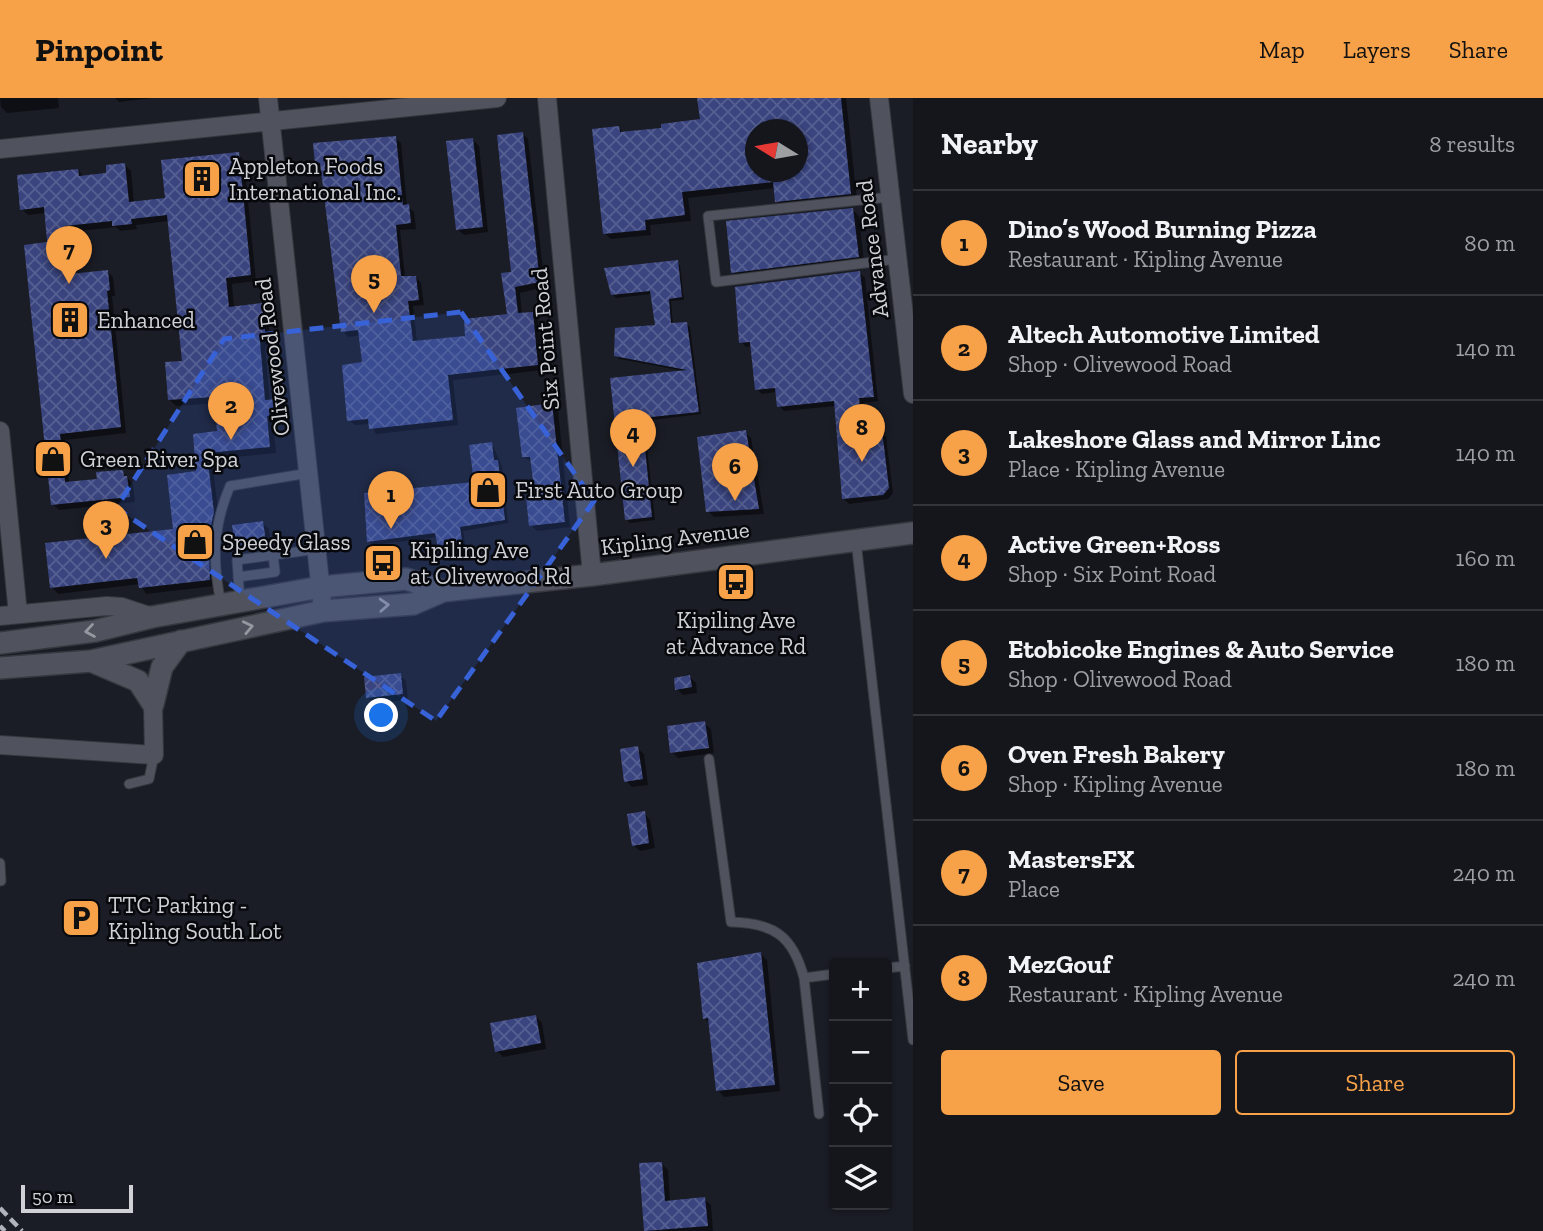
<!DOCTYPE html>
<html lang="en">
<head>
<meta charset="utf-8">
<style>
  :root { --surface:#14161c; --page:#212329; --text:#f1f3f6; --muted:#9d9fa3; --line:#33353b; --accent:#f7a149 }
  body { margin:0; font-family:"Zilla Slab",serif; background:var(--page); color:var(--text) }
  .controls { position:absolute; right:21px; bottom:21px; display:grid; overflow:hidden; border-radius:7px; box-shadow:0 2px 5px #0004 }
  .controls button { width:63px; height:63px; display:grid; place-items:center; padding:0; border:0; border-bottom:2px solid var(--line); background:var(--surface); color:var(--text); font:35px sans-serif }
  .compass { position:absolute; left:745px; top:21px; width:63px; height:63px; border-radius:50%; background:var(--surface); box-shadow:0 2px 5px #0004; rotate:281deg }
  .scale { position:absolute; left:21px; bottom:18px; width:112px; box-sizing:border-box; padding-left:7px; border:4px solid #cfd1d7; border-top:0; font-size:19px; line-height:24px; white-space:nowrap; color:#cfd1d7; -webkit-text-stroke:5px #07080b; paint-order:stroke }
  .you { position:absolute; left:382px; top:618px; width:24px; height:24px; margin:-18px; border:5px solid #fff; border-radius:50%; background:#1a73e8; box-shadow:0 0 0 10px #1a73e833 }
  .badge { display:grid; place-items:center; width:46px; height:46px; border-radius:50%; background:var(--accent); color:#111; font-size:23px; font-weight:700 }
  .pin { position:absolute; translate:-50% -58px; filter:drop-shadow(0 2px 4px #0008) }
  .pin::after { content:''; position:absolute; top:37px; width:24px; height:21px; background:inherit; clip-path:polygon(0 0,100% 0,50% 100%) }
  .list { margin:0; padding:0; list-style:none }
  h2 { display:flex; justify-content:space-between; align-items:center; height:91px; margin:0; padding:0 28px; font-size:30px }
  h2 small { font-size:23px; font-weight:400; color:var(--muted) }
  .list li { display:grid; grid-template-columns:46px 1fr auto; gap:21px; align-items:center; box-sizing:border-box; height:105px; padding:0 28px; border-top:2px solid var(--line) }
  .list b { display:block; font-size:26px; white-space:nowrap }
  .list p { margin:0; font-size:23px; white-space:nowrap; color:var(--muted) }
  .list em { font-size:23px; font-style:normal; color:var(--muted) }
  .actions { display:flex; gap:14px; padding:21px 28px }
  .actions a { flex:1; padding:16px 0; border:2px solid var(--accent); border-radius:7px; text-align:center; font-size:24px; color:var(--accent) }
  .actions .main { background:var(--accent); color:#111 }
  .icon { flex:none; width:38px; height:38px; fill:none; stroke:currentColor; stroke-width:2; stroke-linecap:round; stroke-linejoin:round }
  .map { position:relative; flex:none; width:913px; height:1133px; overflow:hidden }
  header { display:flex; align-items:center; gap:42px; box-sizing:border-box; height:98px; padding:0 35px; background:var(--accent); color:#111 }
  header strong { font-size:33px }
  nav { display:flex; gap:38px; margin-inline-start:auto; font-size:24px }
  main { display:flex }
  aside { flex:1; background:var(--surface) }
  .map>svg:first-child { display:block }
</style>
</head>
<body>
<header>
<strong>Pinpoint</strong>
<nav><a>Map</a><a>Layers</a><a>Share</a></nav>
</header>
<main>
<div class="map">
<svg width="913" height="1133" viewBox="0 0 913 1133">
  <defs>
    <pattern id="building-cross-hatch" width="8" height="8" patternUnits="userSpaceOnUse" patternTransform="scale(1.75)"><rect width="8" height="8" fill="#3a4580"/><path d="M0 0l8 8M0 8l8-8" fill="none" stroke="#555f91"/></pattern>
  </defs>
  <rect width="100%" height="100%" fill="#1b1d26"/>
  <path fill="#0007" fill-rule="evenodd" d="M0,0H58L59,10L7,15L1,9Z
    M115,0H152L119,4Z
    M699,0H846L857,102L783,109L777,103L775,90L688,100L691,123L650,127L651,137L611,141L604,135L619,30L625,36L702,23ZM755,32H797V74H755Z
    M523,36L528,41L545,189L520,195L522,217L532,216L538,221L543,272L453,282L458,327L376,336L370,326L355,327L349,322L364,266L361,237L348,239L343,233L322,71L316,65L395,40L401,45L407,108L414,114L416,131L400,132L405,180L416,179L421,185L424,207L413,208L417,244L467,239L509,218Z
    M473,42L479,48L488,134L464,137L457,131Z
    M238,56L244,62L256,183L232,186L234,210L261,207L267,213L271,248L265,249L270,304L276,303L282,309L283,323L273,324L276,355L212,361L219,421L215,488L146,496L140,486L58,496L52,489L175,432L198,375L195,337L219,335L217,305L176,308L170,302L184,264L169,123L136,127L137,131L120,133L116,129L70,134L75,177L107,173L113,179L115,198H112L126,335L65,342L69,385L99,382L122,373L133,386L135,404L59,412L53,406L46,115L28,117L22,111L78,72L84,79L108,77L125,67L131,73L134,105L167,102Z
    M853,112L859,118L864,165L739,180L733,174Z
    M677,164L680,167L684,202L671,203L673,227L686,226L690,229L701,316L644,323L655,422L630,425L626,421L612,282L684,273L619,261L616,257L657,228L652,196L616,200L612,196Z
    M860,175L865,180L878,303L863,305L865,327L876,326L886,339L893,395L888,401L849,406L844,401L836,308L784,313L779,308L777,294L762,296L757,291L752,248L746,249L741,244Z
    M551,307L558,313L570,429L537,433L531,427L537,400L533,365L524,359Z
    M745,334L751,340L764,416L714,419L708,413Z
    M492,346L502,368L508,425L463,433L466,451L443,454L439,450L438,439L373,447L369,443L476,385Z
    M262,425L269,431L271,450L243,453L236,447Z
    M400,577L406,583L408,602L374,605L368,599Z
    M690,579L696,585L697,595L683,597L677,591Z
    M704,625L711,631L714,655L678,660L672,654Z
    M637,650L644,656L648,687L632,689L626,683Z
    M644,715L650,722L655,750L640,753L633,747Z
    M761,856L767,862L780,993L724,999L718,992L711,927L704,920L727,859Z
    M536,918L542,925L546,951L503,959L497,953Z
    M661,1065L668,1072L670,1104L704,1101L711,1107L713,1133H646L641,1067Z"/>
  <path fill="url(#building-cross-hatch)" fill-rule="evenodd" d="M697,0H841L851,96L775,104L773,84L682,94L685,117L645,122L646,132L603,136L592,31L619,28L620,34L661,30V26L700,21ZM755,32H797V74H755Z
    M523,34L540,184L515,189L518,215L533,214L538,267L448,277L453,322L369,331L368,321L347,323L342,267L362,264L358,232L341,234L320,65L315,66L313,45L396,38L403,107L409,106L411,125L396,127L401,178H416L419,202L408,203L413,243L465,238L464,221L507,216L501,175L511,174L497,37Z
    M473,40L483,129L456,132L446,43Z
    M239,54L251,177L226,180L229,209L262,205L266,242L260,243L265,302L276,301L278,317L267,318L270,349L207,355L214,414L211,428H208L210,482L139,490L137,480L50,490L45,445L173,431L167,377L196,373L193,336L217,333L214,299L168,302L165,264L182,263L167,117L131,121L132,126L112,128V123L65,128L70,176L108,172L110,192L107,193L121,329L60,336L65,384L97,381L96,374L123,372L124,378H127L130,399L51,407L24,147L47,144L44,109L20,112L17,77L78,71L79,78L106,75V67L125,65L129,104L165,100L161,62Z
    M853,110L859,159L731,175L726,123Z
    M678,162L682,199L669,201L671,225L687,224L699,314L642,320L652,419L625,422L610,280L687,272L614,258L615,230L655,227L650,193L611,197L604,170Z
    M860,173L874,299L859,300L862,326L877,324L878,333L882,332L889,390L883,397L842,401L834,303L777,309L775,290L755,292L750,244L739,245L735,189Z
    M552,305L565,424L529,428L526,399L535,398L530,359H522L516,310Z
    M746,332L759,411L706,414L697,339Z
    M492,344L494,362H498L505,422L460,429L463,448L438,451L435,435L367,444L364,395L474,384L469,347Z
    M263,423L266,444L235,448L232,427Z
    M401,575L403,596L366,600L364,579Z
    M690,577L692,589L675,592L674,580Z
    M705,623L709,650L670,655L667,628Z
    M638,648L643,681L624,684L620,651Z
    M645,713L649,745L632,748L627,716Z
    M761,854L775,987L716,993L708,920L703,921L697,865Z
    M536,917L541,945L495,954L490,925Z
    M662,1064L665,1103L705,1099L708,1128L644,1133L639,1065Z"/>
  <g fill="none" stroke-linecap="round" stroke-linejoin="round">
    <g stroke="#36383f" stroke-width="11">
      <path id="lane" d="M890,99L708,118L716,184L897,161
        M856,443L913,942
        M238,479L275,474L273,457
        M240,503L237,462L318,451
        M221,505C212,463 213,428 230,388L309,375
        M709,661L731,824C774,825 793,838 804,880L834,876
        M129,686L149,681L154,657
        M0,765L1,783
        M887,870L905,868
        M804,880L819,1016"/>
    </g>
    <g stroke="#36383f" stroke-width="20">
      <path id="street" d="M268,0L323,513
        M547,0L592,477
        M879,0L913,296
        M0,51L497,0
        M0,333L18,516
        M0,518L107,508L122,509L152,519
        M0,647L154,657L153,606"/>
    </g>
    <g stroke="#36383f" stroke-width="24">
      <path id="secondary" d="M0,545L95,533L152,519L321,489L406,481L443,493
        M91,563L138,583L153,606
        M0,570L91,563L323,513L413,506L443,493L592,477L913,435
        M153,606L162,569L181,543"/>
    </g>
    <use href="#lane" stroke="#50535d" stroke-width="9"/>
    <use href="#street" stroke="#50535d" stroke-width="18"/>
    <use href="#secondary" stroke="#50535d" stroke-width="21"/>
    <path stroke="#b1b3ba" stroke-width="4.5" stroke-dasharray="10 5" stroke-linecap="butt" d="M0,1110L22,1133
      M0,1128L5,1133"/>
  </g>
  <defs><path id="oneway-chevron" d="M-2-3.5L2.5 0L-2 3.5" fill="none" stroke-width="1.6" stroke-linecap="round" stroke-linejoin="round" transform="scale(1.75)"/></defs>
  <g stroke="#9698a0">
    <use href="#oneway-chevron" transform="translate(384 507) rotate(-3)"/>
    <use href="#oneway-chevron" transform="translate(248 529) rotate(-12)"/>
    <use href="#oneway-chevron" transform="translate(90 533) rotate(171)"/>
  </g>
  <path fill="#3862d8" fill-opacity="0.2" stroke="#3862d8" stroke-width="5" stroke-dasharray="14 9" stroke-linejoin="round" d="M461,214L594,403L436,623L116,410L224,241Z"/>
  <defs>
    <g id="building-square" transform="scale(2.0125)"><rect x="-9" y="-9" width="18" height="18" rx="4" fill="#f7a149" stroke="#07080b"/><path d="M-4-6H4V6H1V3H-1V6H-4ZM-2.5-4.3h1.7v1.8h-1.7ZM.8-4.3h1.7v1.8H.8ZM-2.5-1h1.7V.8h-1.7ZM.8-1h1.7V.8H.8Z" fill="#111"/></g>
    <g id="shop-square" transform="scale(2.0125)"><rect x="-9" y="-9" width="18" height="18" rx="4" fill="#f7a149" stroke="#07080b"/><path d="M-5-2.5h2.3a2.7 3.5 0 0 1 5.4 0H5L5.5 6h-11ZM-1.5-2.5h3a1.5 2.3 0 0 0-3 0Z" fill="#111"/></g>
    <g id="bus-square" transform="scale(2.0125)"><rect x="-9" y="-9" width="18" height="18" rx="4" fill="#f7a149" stroke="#07080b"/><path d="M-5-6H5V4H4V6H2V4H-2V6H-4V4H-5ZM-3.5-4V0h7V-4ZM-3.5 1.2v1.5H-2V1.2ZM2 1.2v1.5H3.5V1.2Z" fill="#111"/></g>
    <g id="parking-square" transform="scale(2.0125)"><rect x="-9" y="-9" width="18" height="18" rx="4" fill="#f7a149" stroke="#07080b"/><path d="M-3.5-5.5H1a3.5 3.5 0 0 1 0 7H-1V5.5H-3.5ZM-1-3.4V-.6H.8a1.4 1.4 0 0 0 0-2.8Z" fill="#111"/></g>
  </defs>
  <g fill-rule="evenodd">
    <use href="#building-square" x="202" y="81"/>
    <use href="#building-square" x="70" y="222"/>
    <use href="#shop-square" x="53" y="361"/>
    <use href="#shop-square" x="488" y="392"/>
    <use href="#shop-square" x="195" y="444"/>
    <use href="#bus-square" x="383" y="465"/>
    <use href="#bus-square" x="736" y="484"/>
    <use href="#parking-square" x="81" y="820"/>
  </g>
  <g text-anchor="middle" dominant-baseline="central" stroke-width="5" stroke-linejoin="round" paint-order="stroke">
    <g font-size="23" fill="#cfd1d7" stroke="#07080b" text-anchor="start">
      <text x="229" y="68">Appleton Foods<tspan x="229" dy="26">International Inc.</tspan></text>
      <text x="97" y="222">Enhanced</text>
      <text x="80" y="361">Green River Spa</text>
      <text x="515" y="392">First Auto Group</text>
      <text x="222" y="444">Speedy Glass</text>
      <text x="410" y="452">Kipiling Ave<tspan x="410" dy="26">at Olivewood Rd</tspan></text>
      <text x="736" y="522" text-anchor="middle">Kipiling Ave<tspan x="736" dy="26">at Advance Rd</tspan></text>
      <text x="108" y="807">TTC Parking -<tspan x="108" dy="26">Kipling South Lot</tspan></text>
    </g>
    <g font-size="23" fill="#cfd1d7" stroke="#07080b">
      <text transform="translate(872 151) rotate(-97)">Advance Road</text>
      <text transform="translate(545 241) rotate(-95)">Six Point Road</text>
      <text transform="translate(272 259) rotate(-97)">Olivewood Road</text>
      <text transform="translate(675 440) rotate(-7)">Kipling Avenue</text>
    </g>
  </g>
</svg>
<div class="controls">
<button>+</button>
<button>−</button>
<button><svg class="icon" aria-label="locate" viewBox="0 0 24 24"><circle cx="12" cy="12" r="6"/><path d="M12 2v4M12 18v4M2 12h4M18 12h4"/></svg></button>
<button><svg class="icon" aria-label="layers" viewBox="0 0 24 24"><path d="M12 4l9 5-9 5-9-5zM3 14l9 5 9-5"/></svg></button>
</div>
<svg class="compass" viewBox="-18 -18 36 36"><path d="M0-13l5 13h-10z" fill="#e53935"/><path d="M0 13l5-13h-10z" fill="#9d9fa3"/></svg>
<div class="scale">50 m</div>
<div class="you"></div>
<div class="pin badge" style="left:391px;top:431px">1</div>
<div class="pin badge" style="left:231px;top:342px">2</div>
<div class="pin badge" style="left:106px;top:461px">3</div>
<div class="pin badge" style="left:633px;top:369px">4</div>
<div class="pin badge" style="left:374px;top:215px">5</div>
<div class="pin badge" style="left:735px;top:403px">6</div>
<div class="pin badge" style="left:69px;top:186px">7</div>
<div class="pin badge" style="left:862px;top:364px">8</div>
</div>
<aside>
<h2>Nearby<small>8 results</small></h2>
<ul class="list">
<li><span class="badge">1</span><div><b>Dino’s Wood Burning Pizza</b><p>Restaurant · Kipling Avenue</p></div><em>80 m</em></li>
<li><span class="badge">2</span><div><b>Altech Automotive Limited</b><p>Shop · Olivewood Road</p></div><em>140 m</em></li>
<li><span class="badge">3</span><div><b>Lakeshore Glass and Mirror Linc</b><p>Place · Kipling Avenue</p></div><em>140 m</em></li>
<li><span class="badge">4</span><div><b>Active Green+Ross</b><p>Shop · Six Point Road</p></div><em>160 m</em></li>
<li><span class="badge">5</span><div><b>Etobicoke Engines &amp; Auto Service</b><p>Shop · Olivewood Road</p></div><em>180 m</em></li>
<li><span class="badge">6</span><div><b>Oven Fresh Bakery</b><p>Shop · Kipling Avenue</p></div><em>180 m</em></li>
<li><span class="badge">7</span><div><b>MastersFX</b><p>Place</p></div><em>240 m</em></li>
<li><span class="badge">8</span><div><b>MezGouf</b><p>Restaurant · Kipling Avenue</p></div><em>240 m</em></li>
</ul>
<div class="actions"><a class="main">Save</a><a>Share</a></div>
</aside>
</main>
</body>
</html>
